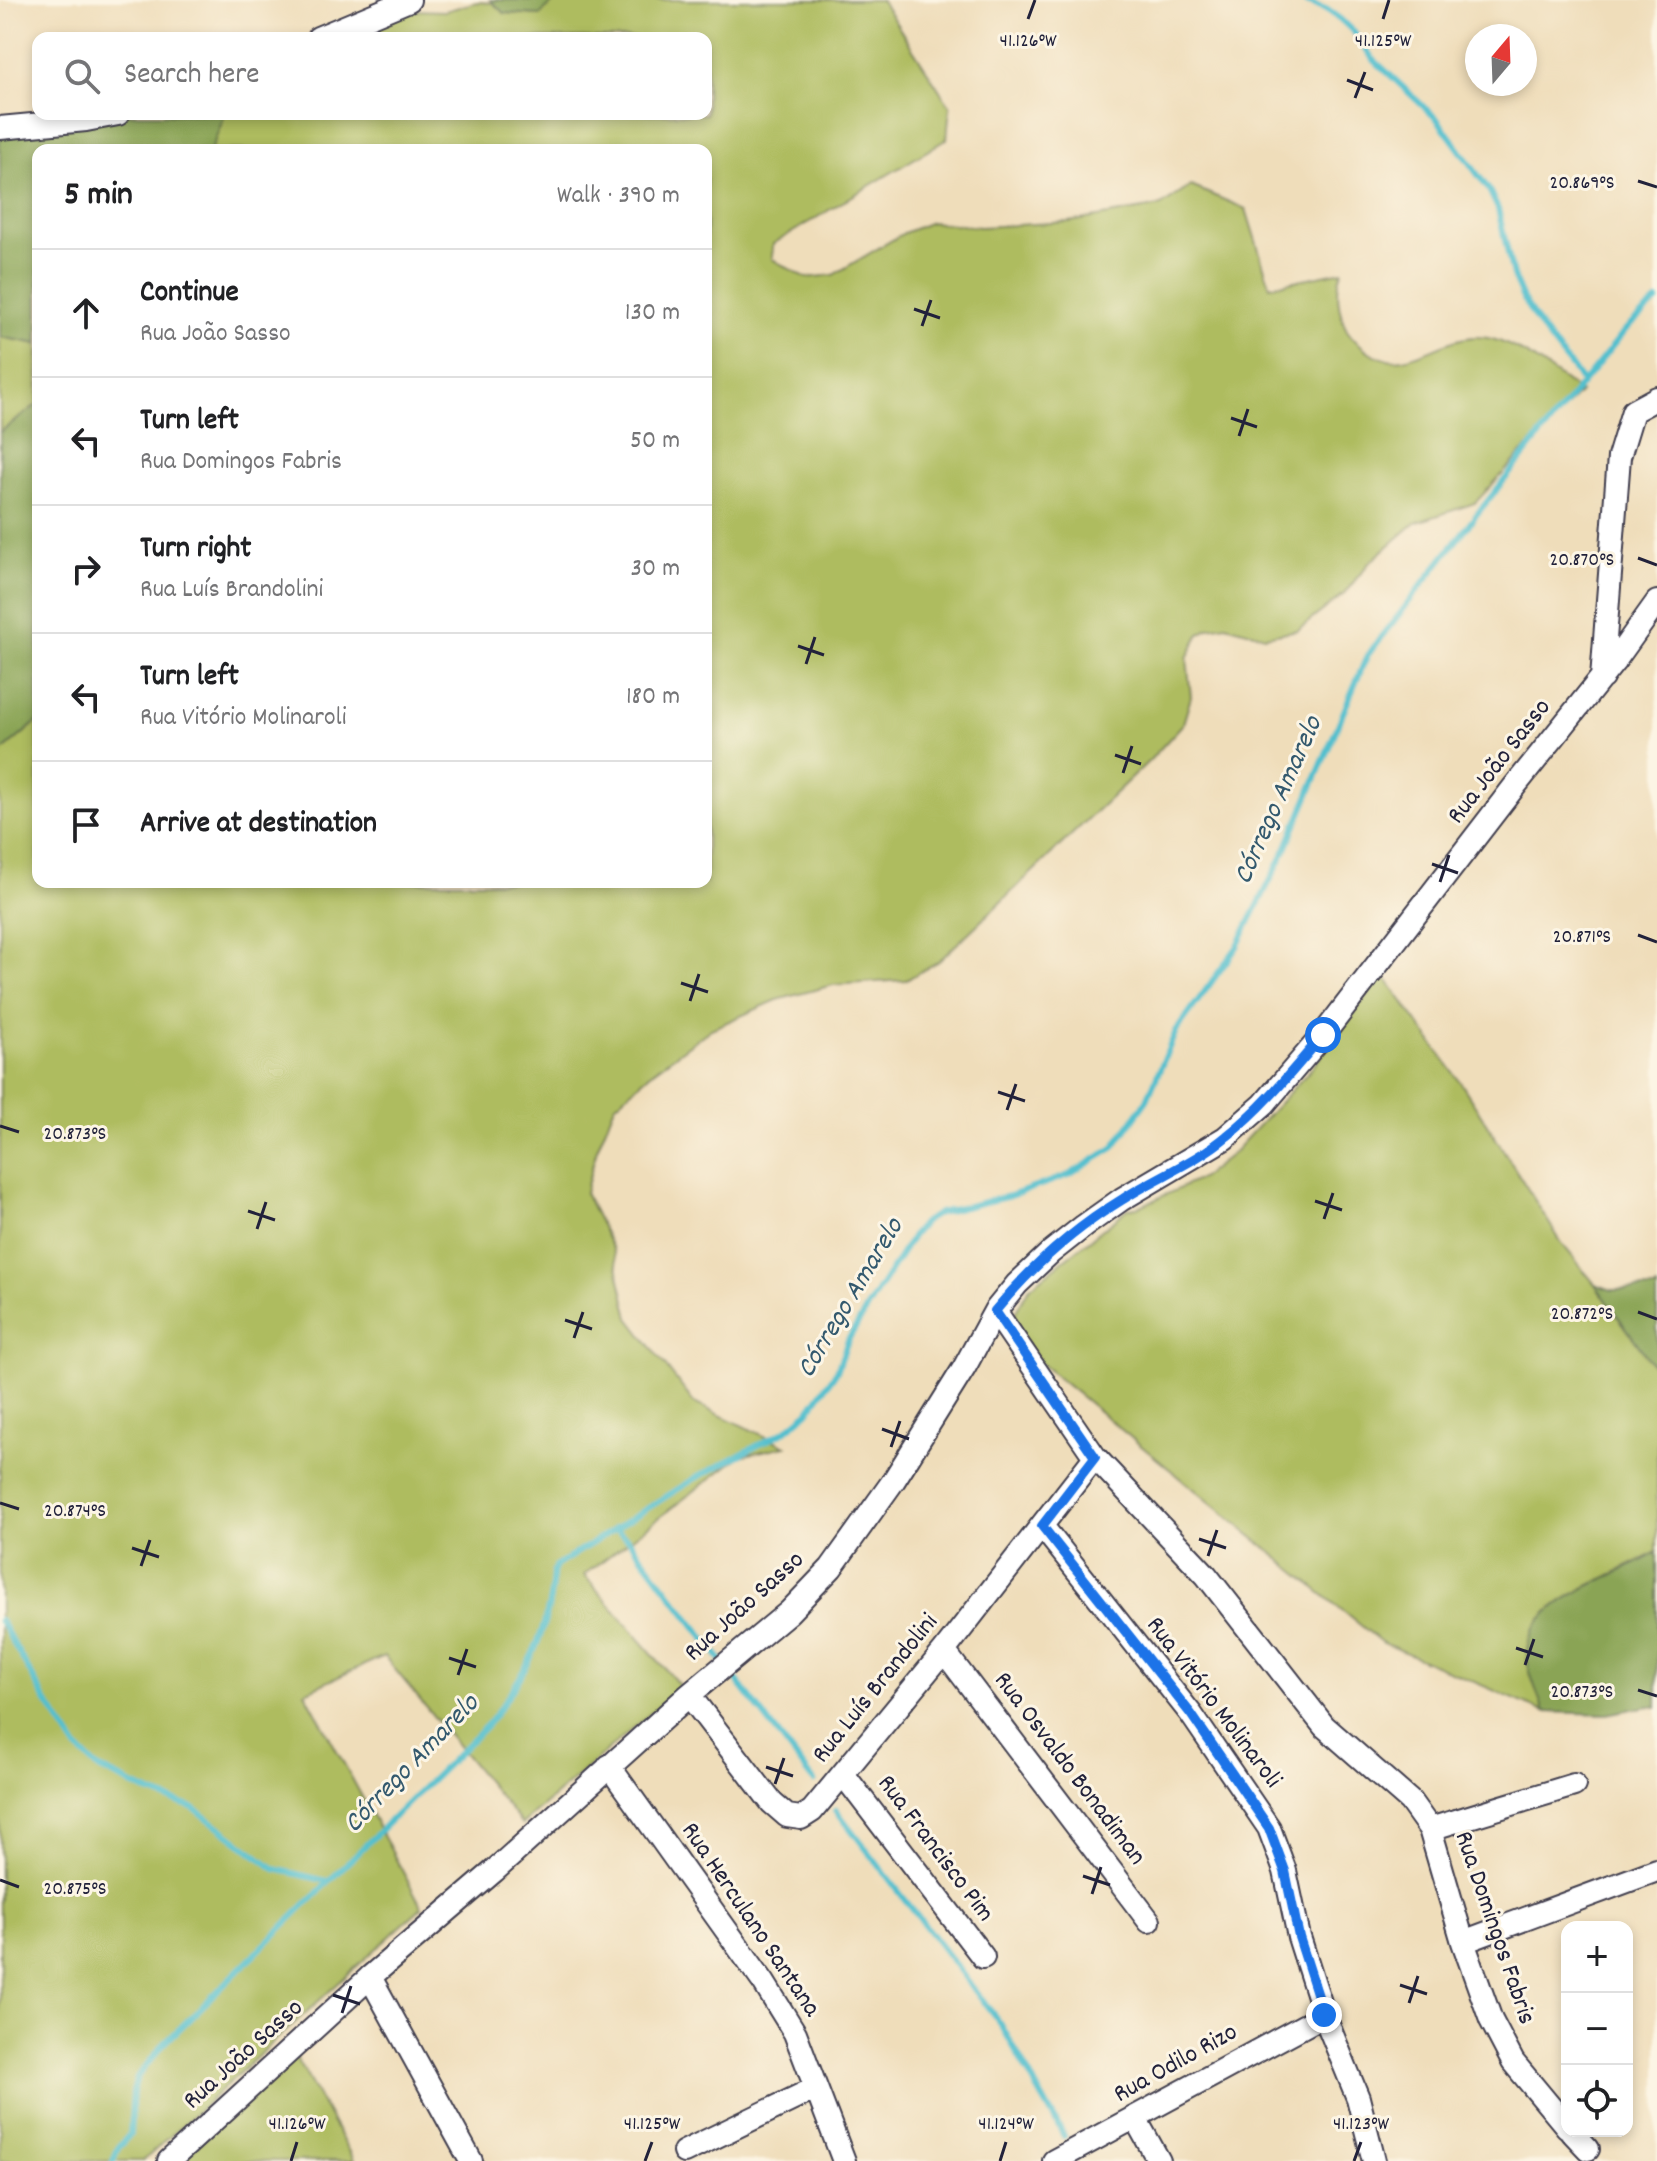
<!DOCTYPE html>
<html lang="en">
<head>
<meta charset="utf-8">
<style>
  :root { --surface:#fff; --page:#f6f6f6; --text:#202124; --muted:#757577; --line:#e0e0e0 }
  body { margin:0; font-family:Dekko,sans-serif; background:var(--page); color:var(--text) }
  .controls { position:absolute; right:24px; bottom:24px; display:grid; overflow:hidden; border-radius:16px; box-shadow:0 4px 12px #0003 }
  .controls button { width:72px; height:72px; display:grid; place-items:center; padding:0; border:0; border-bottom:2px solid var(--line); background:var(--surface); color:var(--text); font:40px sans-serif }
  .compass { position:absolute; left:1465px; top:24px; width:72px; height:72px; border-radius:50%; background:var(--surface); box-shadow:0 4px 12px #0003; rotate:19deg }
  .stop { position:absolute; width:24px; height:24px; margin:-18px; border:6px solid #1a73e8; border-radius:50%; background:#fff }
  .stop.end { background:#1a73e8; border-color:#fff; box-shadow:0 2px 8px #0008 }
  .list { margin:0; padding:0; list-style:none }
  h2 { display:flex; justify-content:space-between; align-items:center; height:104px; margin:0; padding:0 32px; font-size:34px }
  h2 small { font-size:26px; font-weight:400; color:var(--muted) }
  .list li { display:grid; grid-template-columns:52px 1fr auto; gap:24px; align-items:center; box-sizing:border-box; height:128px; padding:0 32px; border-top:2px solid var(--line) }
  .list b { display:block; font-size:30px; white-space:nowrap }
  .list p { margin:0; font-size:26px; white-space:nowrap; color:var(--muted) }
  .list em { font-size:26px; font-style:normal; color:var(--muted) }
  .icon { flex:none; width:44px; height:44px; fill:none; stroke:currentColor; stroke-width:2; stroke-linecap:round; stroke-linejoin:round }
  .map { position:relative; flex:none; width:1657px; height:2161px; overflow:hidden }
  .search { position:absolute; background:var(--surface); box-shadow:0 4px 12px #0003; left:32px; top:32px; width:680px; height:88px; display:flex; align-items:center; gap:20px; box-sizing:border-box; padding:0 28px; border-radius:16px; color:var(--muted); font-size:30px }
  .panel { position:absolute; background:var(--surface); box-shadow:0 4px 12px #0003; left:32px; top:144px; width:680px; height:744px; border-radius:16px }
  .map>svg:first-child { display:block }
</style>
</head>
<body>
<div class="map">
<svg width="1657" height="2161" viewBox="0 0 1657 2161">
  <rect width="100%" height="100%" fill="#fcf5e5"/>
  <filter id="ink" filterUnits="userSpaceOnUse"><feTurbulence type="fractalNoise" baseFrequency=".0125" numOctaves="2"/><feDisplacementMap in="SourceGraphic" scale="16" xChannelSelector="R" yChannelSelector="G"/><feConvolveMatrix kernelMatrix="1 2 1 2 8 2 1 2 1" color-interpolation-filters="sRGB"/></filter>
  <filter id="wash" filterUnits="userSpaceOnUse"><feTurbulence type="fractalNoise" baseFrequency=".006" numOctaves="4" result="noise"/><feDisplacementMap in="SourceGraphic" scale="32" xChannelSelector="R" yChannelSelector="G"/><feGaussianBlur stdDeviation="1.8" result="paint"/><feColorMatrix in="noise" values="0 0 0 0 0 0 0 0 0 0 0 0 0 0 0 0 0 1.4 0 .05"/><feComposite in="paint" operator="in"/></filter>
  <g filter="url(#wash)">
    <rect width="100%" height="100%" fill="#efddba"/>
    <path fill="#aebc5e" stroke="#686f4c" stroke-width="2" d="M556,0H881L950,106L947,139L773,244L772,259L806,278L833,275L904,233L931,222L980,227L1069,222L1161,206L1191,186L1246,209L1270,286L1342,271C1335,289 1338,307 1344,324C1348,335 1355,340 1363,347C1402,381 1436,336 1478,337C1510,337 1555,374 1580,392L1475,503L1415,523L1369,563L1344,594L1298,630L1265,636L1226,625L1209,628L1199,635L1187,658L1191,697L1183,724L1150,760L939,961L906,980L833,985L777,1000L711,1029L652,1072L615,1105L597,1149L585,1193L613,1249L629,1318L694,1403L786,1446L740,1456L584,1575L681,1687L522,1824L384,1656L305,1692L422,1907L143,2161H0V753L38,721V882H706V150H211L225,114H706V38H338L410,10L445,11L477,2L493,3L504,13L539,15Z
      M0,337L38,344V404L0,432Z
      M1383,974L1461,1083L1563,1245L1595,1284L1657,1371V1552L1580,1590L1527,1658L1544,1712L1381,1642L1035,1359L1011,1320L1029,1288L1128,1209L1141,1206L1202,1178L1232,1154L1311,1069Z
      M295,2055L354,2161H180Z"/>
    <path fill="#8aa455" stroke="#566348" stroke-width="2" d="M490,0H556L540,15L504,13Z
      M70,114H225L211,150H38V344L0,337V118Z
      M38,404V721L0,753V432Z
      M1595,1284L1612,1290L1654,1289L1657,1287V1371Z
      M1657,1552V1707L1649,1706L1607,1714L1544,1712C1539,1695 1528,1674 1527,1657C1524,1598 1620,1578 1657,1552Z"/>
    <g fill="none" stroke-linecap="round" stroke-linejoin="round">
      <path stroke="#53bfce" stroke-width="6" d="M1300,0L1326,9L1340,19L1354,32L1373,59L1438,120L1489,190L1498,209L1513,276L1523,299L1540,327L1583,382
        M614,1528L630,1541L814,1781
        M0,1620L45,1699L76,1747L96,1767L150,1793L194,1808L275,1869L327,1881
        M836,1810L1000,2023L1064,2136
        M113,2161L118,2148L130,2134L133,2092L137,2077L163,2045L488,1724C525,1675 549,1635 553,1573L556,1566L694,1479L785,1431L808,1412L837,1371L848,1340L867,1308L913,1235L924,1222L939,1213L1010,1196L1069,1175L1113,1148L1147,1100L1176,1031L1237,947L1286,849L1367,656L1477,514L1627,328L1657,301"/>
    </g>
  </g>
  <g filter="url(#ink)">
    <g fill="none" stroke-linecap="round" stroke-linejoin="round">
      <g stroke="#413e4e" stroke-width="26">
        <path id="minor" d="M318,38L409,0
          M0,128L86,120L118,114
          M1602,678L1619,457L1633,411L1657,398
          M995,1311L1095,1457L1206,1575L1324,1726L1410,1801L1430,1829L1463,1942L1491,2020L1513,2062L1567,2127
          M1042,1526L1191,1714L1269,1828L1285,1871L1299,1937L1324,2015L1358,2098L1374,2161
          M944,1651L1149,1921
          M689,1695L772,1803L787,1816L801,1818L812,1811L944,1651L1095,1457
          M609,1766L764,1983L795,2033L844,2161
          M843,1774L983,1957
          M1430,1829L1574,1785
          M1463,1942L1657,1870
          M370,1977L471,2161
          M1135,2118L1159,2161
          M1571,2131L1588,2149
          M684,2152L816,2088
          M169,2161L370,1977L494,1871L689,1695L789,1612L831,1568L894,1480L964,1368L995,1311L1017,1284L1051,1252L1084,1226L1122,1199L1225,1138L1264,1104L1323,1035L1514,787L1614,662L1657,602
          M1054,2161L1324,2015"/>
      </g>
      <use href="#minor" stroke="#fff" stroke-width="22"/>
    </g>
  </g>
  <g fill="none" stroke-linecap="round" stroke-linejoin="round" filter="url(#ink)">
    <path stroke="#1a73e8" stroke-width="10" d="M1323,1035C1293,1070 1264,1107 1227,1136C1196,1162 1157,1177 1123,1199C1074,1229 1031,1267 995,1311L1095,1457L1042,1526L1191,1714L1269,1828L1285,1871L1299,1937L1324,2015"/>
  </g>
  <path fill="none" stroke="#22223b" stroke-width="3" d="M1028,19L1035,0M1383,19L1389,0M1347,80L1373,90M1355,98L1365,72M1638,181L1657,187M914,309L940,318M922,326L931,300M1231,418L1257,427M1239,436L1248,409M1638,558L1657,565M798,646L824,655M806,664L815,637M1115,755L1141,764M1123,773L1132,746M1432,864L1458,873M1440,882L1449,855M1638,935L1657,942M681,983L708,992M690,1001L699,974M998,1092L1025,1101M1007,1110L1016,1084M0,1126L19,1132M1315,1201L1342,1210M248,1211L275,1220M1324,1219L1333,1193M257,1229L266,1202M1638,1312L1657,1319M565,1320L592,1329M574,1338L583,1312M882,1429L909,1439M891,1447L900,1421M0,1503L19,1509M1199,1539L1226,1548M132,1548L159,1557M1208,1556L1217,1530M141,1566L150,1540M1516,1648L1543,1657M449,1658L476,1667M1525,1665L1534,1639M458,1675L467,1649M1638,1690L1657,1696M766,1767L793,1776M775,1784L784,1758M1083,1876L1110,1885M0,1880L19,1887M1092,1894L1101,1867M1400,1985L1427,1994M333,1995L360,2004M1409,2003L1418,1976M342,2013L351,1986M291,2161L297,2142M645,2161L652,2142M1000,2161L1006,2142M1354,2161L1361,2142"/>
  <g text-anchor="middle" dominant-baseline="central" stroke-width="6" stroke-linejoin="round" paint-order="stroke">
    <g font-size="26" fill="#22223b" stroke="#fcf5e5">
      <text transform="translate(1500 762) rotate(-52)">Rua João Sasso</text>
      <text transform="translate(745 1607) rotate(-42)">Rua João Sasso</text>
      <text transform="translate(876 1689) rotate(-51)">Rua Luís Brandolini</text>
      <text transform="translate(1213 1703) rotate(53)">Rua Vitório Molinaroli</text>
      <text transform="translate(1069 1769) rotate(53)">Rua Osvaldo Bonadiman</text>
      <text transform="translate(935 1849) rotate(53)">Rua Francisco Pim</text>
      <text transform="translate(750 1920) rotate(56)">Rua Herculano Santana</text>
      <text transform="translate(1494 1928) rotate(71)">Rua Domingos Fabris</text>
      <text transform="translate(244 2055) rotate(-42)">Rua João Sasso</text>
      <text transform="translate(1176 2064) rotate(-29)">Rua Odilo Rizo</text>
    </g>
    <g font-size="28" font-style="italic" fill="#33596e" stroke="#fcf5e5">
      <text transform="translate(1280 801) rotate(-66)">Córrego Amarelo</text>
      <text transform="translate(852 1299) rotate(-59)">Córrego Amarelo</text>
      <text transform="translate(413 1765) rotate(-46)">Córrego Amarelo</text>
    </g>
  </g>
  <g font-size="20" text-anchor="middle" fill="#22223b" stroke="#fcf5e5" stroke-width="6" stroke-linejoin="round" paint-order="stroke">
    <text x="1028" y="46">41.126°W</text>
    <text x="1383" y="46">41.125°W</text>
    <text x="1582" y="188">20.869°S</text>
    <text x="1582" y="565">20.870°S</text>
    <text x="1582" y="942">20.871°S</text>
    <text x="75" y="1139">20.873°S</text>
    <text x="1582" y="1319">20.872°S</text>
    <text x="75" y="1516">20.874°S</text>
    <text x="1582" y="1697">20.873°S</text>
    <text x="75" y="1894">20.875°S</text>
    <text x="297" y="2129">41.126°W</text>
    <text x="652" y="2129">41.125°W</text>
    <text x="1006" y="2129">41.124°W</text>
    <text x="1361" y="2129">41.123°W</text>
  </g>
</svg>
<div class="controls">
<button>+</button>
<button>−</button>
<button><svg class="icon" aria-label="locate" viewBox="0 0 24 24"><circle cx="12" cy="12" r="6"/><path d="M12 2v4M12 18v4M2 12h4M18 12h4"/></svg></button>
</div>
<svg class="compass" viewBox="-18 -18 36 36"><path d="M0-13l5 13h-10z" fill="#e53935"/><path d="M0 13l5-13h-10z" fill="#757577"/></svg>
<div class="stop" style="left:1323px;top:1035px"></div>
<div class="stop end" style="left:1324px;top:2015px"></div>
<div class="search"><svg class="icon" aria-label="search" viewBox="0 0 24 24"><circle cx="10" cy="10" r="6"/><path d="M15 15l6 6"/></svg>Search here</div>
<section class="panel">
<h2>5 min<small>Walk · 390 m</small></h2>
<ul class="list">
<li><svg class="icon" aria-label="ahead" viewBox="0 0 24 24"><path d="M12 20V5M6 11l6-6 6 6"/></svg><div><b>Continue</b><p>Rua João Sasso</p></div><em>130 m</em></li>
<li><svg class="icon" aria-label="left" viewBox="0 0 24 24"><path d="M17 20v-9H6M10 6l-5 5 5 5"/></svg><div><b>Turn left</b><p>Rua Domingos Fabris</p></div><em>50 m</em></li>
<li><svg class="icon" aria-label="right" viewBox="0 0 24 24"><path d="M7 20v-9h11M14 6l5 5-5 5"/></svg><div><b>Turn right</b><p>Rua Luís Brandolini</p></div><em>30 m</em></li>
<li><svg class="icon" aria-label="left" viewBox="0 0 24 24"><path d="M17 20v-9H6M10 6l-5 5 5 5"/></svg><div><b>Turn left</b><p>Rua Vitório Molinaroli</p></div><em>180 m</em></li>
<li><svg class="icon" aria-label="arrive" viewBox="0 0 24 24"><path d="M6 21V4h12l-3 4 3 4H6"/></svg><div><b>Arrive at destination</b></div></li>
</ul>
</section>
</div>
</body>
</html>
